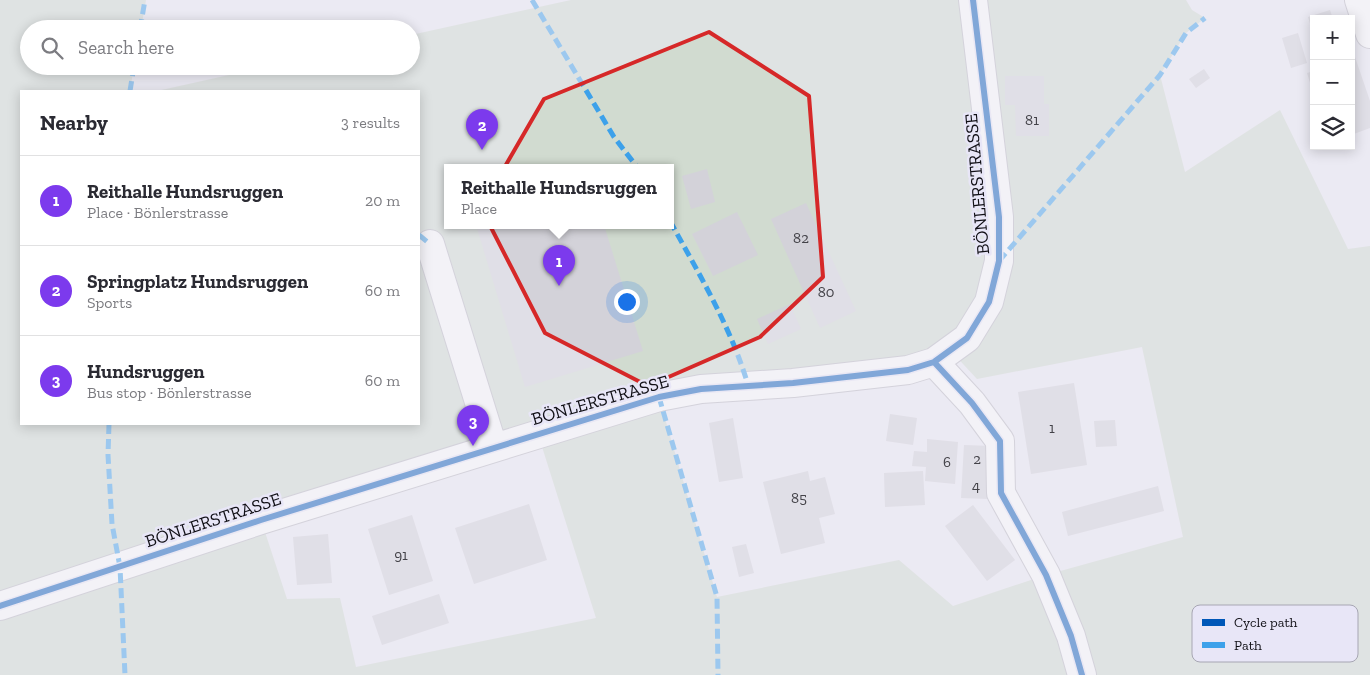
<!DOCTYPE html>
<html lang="en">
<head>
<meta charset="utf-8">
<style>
  :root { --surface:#fff; --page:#f7f7f7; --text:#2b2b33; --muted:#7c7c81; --line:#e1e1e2; --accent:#7c3aed }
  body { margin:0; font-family:"Zilla Slab",serif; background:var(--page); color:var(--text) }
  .controls { position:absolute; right:15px; top:15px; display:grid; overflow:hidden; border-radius:0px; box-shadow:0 2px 12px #0003 }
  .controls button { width:45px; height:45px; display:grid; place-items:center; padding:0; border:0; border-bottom:1px solid var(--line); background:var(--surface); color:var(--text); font:25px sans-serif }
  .you { position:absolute; left:626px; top:301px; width:18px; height:18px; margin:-12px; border:4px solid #fff; border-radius:50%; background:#1a73e8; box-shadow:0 0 0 8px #1a73e833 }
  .badge { display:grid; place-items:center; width:32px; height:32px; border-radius:50%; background:var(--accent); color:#fff; font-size:16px; font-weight:700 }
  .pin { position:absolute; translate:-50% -41px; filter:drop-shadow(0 1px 2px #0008) }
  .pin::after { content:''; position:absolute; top:26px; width:18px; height:15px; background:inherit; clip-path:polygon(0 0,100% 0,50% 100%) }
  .popup { position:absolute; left:444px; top:164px; width:230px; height:65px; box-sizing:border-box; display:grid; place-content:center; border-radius:0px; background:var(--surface); filter:drop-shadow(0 1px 4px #0005); font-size:16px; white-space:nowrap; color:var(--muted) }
  .popup b { font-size:19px; color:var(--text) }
  .popup::after { content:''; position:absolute; left:50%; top:100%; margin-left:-10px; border:10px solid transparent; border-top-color:var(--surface) }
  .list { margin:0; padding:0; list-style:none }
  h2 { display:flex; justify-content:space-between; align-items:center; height:65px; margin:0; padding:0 20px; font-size:21px }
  h2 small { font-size:16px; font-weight:400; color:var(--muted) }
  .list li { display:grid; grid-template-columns:32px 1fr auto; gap:15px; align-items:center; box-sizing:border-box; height:90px; padding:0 20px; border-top:1px solid var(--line) }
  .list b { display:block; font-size:19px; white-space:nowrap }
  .list p { margin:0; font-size:16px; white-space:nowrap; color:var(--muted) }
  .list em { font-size:16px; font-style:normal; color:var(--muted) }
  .icon { flex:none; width:28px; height:28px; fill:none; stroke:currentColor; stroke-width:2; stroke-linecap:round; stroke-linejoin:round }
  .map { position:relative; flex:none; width:1370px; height:675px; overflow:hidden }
  .search { position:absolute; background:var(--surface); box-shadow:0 2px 12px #0003; left:20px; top:20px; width:400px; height:55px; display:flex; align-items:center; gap:12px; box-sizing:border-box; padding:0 18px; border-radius:28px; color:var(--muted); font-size:19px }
  .panel { position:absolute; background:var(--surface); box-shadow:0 2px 12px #0003; left:20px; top:90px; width:400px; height:335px; border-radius:0px }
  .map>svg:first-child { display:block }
</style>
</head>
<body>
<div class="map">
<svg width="1370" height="675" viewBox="0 0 1370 675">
  <rect width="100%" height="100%" fill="#ebeaf3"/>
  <path fill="#d1dbd0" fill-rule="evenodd" d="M0,0H146L141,29H29V66H134L130,91H21V424H419V91H157L269,66H411V35L571,0H1186L1192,10L1205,18L1186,33L1160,75L1185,172L1280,110L1348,249L1370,246V675H0ZM448,167H670V225H448ZM1142,347L1183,537L1046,575L953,606L899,560L717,597L659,398L951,351L977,379ZM538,434L596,618L356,667L340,598L287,599L261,520Z"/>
  <path fill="#d3d2d9" d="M1330,10L1333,19H1314L1313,33L1308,17Z
    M1298,33L1307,63L1291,68L1282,38Z
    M1355,57L1370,101V128L1351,135V58Z
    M1204,69L1210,78L1196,88L1189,79Z
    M1314,71V92H1313L1307,73Z
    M1005,76H1044V104H1049V136H1016L1015,105H1005Z
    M707,169L715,202L691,209L682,176Z
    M806,203L856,311L820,328L771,219Z
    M737,212L758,255L713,276L692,234Z
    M476,225H604L643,351L525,387Z
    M790,304L801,329L768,344L757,319Z
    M1074,383L1087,465L1031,474L1018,392Z
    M890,414L917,418L913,445L886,441Z
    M733,418L743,478L719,482L709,423Z
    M1115,420L1117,446L1096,447L1094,421Z
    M927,439L958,442L955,484L925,481L926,467L912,466L914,451L927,452Z
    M964,445L991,446L989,499L961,498Z
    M808,471L810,481L825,477L835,514L819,518L825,543L781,554L763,482Z
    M923,471L925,505L885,507L884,473Z
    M1158,486L1164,511L1068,536L1062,512Z
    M529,504L547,560L474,584L455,528Z
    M973,505L1015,560L987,581L945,526Z
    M412,515L433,581L389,595L368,529Z
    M328,534L332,583L297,585L293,537Z
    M746,544L754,573L739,577L732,547Z
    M439,594L449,623L382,645L372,616Z"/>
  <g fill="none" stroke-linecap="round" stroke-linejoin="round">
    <g stroke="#b8b7bf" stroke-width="30">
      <path id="minor" d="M1359,0L1370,34
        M430,244L493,447
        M934,362L972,403L1000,441L1001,493L1046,575L1071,636L1082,675
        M0,606L261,520L659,397L701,389L793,383L908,370L934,362L967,338L989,302L999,261V217L973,0"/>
    </g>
    <use href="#minor" stroke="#fcfcfd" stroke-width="28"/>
    <path stroke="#3da1ea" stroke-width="5" stroke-dasharray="10 5" stroke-linecap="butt" d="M532,0L614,137L637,167
      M140,29L145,0
      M130,91L134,66
      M670,221C699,274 731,327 748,385
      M419,235L430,244
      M999,261L1160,75L1186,33L1205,18
      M659,397L717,597L718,675
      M109,424L108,455L112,524L120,567L125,675"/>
    <g stroke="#e8e6f7" stroke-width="9">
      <path id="cycleway" d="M934,362L972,403L1000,441L1001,493L1046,575L1071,636L1082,675
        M0,606L261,520L659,397L701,389L793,383L908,370L934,362L967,338L989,302L999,261V217L973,0"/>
    </g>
    <use href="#cycleway" stroke="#0057b8" stroke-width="6"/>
  </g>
  <path d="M0 0H1370V675H0ZM709,32L809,96L823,277L760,337L648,386L545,333L481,208L544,99Z" fill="#ebeaf3" fill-opacity=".55" fill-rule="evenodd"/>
  <path fill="none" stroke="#d62828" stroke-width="4" stroke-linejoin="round" d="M709,32L809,96L823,277L760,337L648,386L545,333L481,208L544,99Z"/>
  <g text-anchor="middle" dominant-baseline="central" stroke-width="5" stroke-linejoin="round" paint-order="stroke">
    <g font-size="15" fill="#434248">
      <text x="1032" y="120">81</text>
      <text x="801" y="238">82</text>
      <text x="826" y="292">80</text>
      <text x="1052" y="428">1</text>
      <text x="977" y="459">2</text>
      <text x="947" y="462">6</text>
      <text x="976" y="486">4</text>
      <text x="799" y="498">85</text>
      <text x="401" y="555">91</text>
    </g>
    <g font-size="18" fill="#100f15" stroke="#e8e6f7">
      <text transform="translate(977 184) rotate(-95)">BÖNLERSTRASSE</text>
      <text transform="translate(600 400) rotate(-16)">BÖNLERSTRASSE</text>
      <text transform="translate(213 520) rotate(-18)">BÖNLERSTRASSE</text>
    </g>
  </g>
  <rect x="1192" y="605" width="166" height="57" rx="8" fill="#e8e6f7" stroke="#a7a6b3" stroke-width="1"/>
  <rect x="1202" y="619" width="23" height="7" fill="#0057b8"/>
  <rect x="1202" y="642" width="23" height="6" fill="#3da1ea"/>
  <g font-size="14" fill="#100f15">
    <text x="1234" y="627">Cycle path</text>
    <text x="1234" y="650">Path</text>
  </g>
</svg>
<div class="controls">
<button>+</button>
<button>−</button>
<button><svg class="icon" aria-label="layers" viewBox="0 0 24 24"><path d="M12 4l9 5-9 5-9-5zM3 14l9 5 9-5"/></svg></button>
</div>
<div class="you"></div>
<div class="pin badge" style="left:559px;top:286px">1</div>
<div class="popup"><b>Reithalle Hundsruggen</b>Place</div>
<div class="pin badge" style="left:482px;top:150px">2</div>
<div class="pin badge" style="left:473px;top:446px">3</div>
<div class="search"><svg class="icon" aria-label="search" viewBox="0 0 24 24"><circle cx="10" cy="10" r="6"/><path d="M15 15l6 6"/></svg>Search here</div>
<section class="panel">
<h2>Nearby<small>3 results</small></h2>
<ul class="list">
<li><span class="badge">1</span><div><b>Reithalle Hundsruggen</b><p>Place · Bönlerstrasse</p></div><em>20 m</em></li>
<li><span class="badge">2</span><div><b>Springplatz Hundsruggen</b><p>Sports</p></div><em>60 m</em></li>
<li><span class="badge">3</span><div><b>Hundsruggen</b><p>Bus stop · Bönlerstrasse</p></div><em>60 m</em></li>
</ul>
</section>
</div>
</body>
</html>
